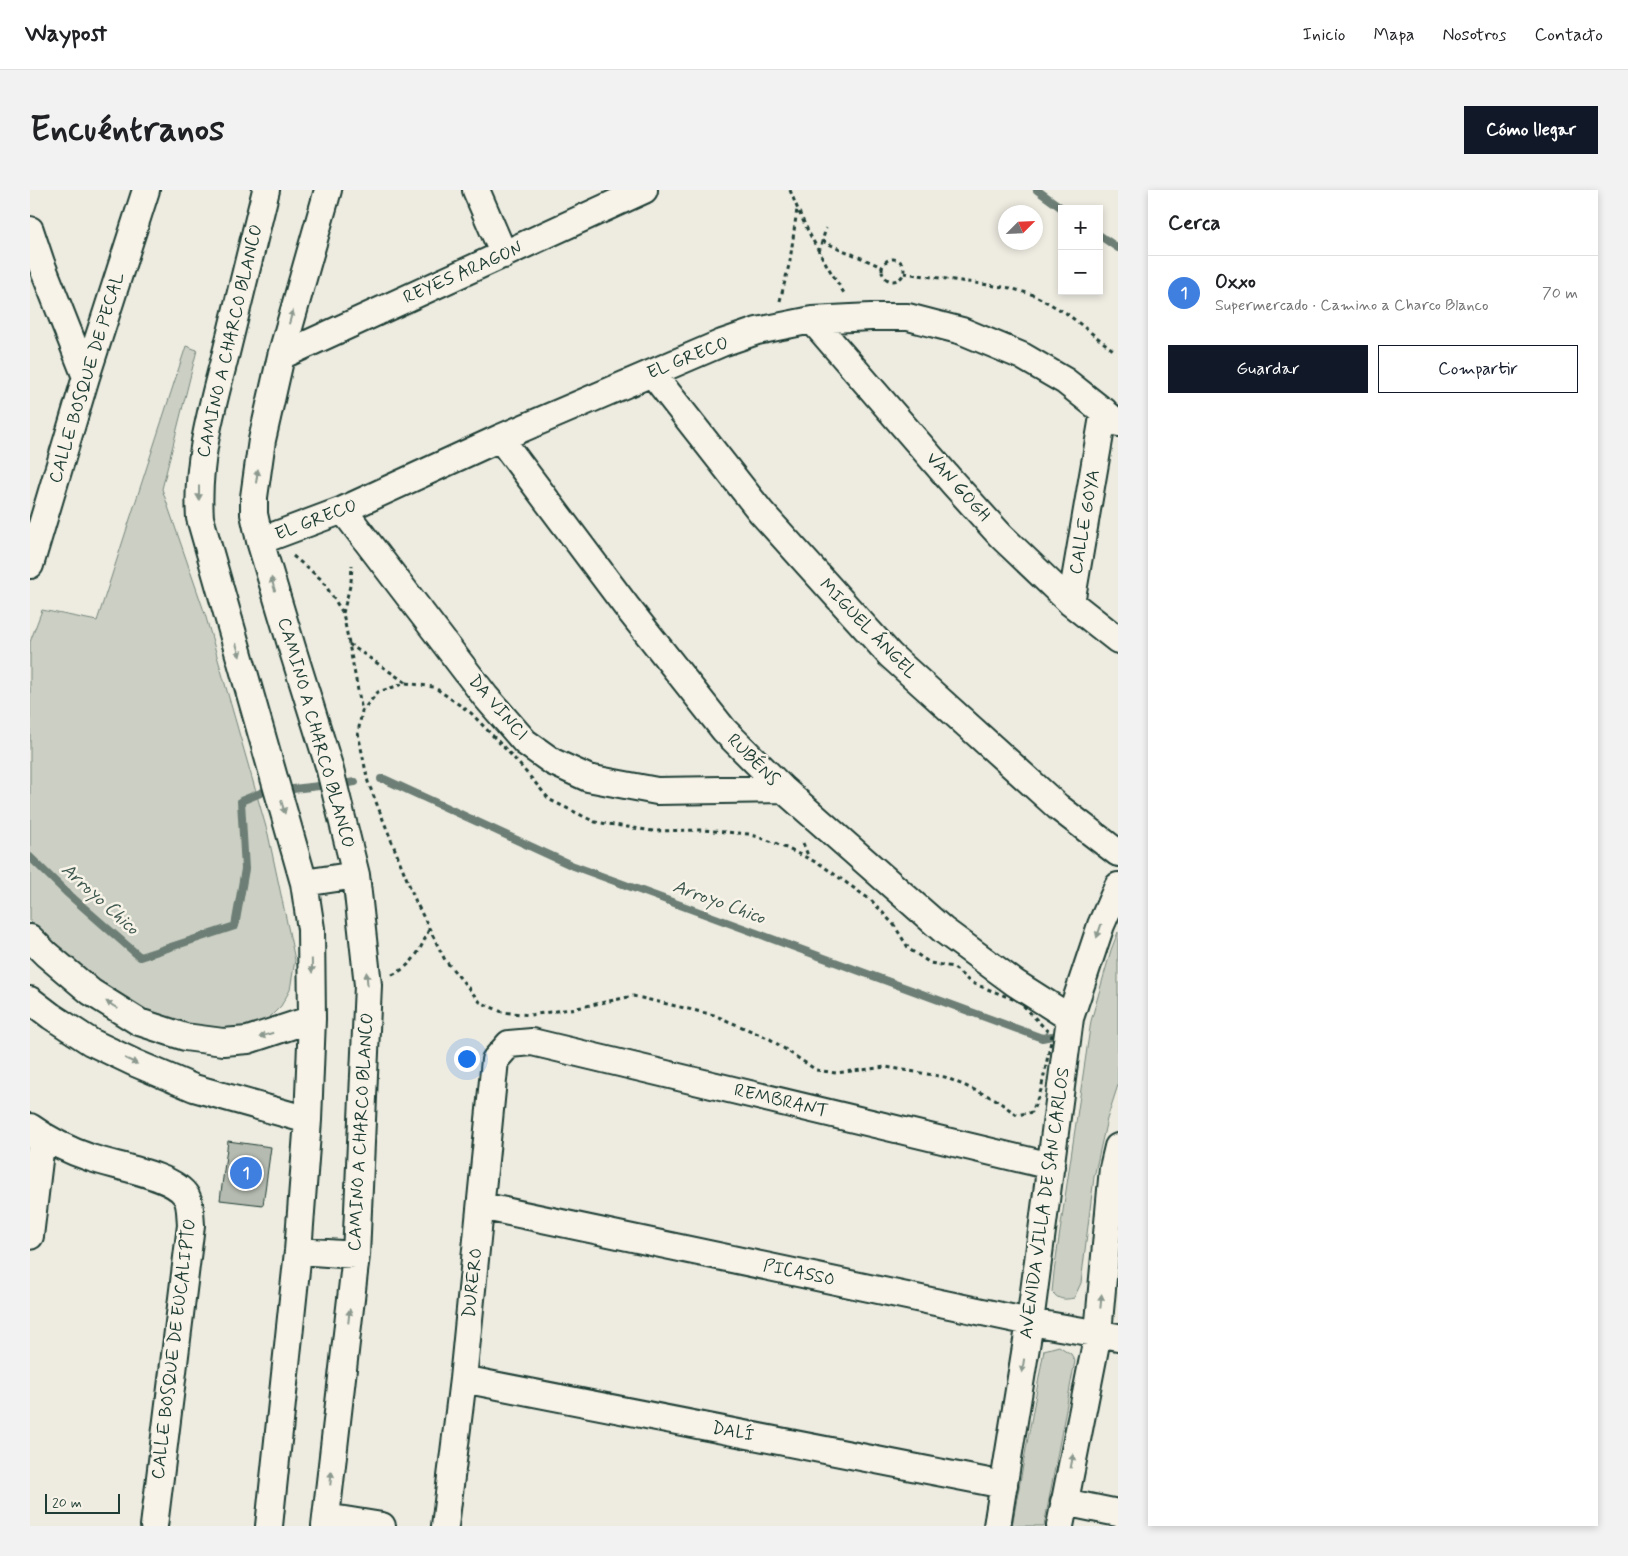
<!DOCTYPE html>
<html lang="es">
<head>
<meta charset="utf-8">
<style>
  :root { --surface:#fff; --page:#f2f2f2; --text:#202124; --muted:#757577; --line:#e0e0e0; --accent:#111827 }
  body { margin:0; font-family:Mynerve,sans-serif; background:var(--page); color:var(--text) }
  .controls { position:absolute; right:15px; top:15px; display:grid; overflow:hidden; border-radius:0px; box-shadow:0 2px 8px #0003 }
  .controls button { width:45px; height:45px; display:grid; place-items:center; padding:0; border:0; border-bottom:1px solid var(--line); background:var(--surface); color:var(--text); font:25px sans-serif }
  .compass { position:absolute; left:968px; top:15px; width:45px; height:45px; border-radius:50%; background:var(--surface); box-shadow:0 2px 8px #0003; rotate:66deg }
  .scale { position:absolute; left:15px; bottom:12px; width:75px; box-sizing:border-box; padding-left:5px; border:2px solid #1f3d34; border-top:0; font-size:14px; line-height:18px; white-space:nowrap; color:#1f3d34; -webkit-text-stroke:4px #f7f3e8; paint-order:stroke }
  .you { position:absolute; left:436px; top:868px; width:18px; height:18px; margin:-12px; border:4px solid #fff; border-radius:50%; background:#1a73e8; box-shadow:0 0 0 8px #1a73e833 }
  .badge { display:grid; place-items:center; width:32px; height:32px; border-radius:50%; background:var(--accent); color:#fff; font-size:16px; font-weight:700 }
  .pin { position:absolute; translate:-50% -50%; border:2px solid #fff; box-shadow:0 1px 5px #0006 }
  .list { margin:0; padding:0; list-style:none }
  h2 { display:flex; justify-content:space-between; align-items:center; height:65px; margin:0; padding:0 20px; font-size:21px }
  h2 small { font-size:16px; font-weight:400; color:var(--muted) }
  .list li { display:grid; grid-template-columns:32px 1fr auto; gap:15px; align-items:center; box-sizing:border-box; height:75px; padding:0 20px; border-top:1px solid var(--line) }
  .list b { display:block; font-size:19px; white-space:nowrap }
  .list p { margin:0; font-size:16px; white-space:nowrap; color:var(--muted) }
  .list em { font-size:16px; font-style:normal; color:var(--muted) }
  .actions { display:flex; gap:10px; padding:15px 20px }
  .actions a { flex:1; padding:11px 0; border:1px solid var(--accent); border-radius:0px; text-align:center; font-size:18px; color:var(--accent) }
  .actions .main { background:var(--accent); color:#fff }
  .map { position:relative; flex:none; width:1088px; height:1336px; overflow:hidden; border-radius:0px }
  header { display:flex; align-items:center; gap:30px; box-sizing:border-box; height:70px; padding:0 25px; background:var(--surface); border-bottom:1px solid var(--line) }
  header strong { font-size:24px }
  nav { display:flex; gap:28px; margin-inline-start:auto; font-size:18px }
  .intro { display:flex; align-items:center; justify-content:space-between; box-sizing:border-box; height:120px; padding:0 30px }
  h1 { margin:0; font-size:35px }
  .button { padding:12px 22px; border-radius:0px; background:var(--accent); color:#fff; font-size:18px; font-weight:700 }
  main { display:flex; gap:30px; padding:0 30px }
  aside { flex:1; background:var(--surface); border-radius:0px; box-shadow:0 2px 8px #0003 }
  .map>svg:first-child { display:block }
</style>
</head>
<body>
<header>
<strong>Waypost</strong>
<nav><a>Inicio</a><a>Mapa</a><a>Nosotros</a><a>Contacto</a></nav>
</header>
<div class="intro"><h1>Encuéntranos</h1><a class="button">Cómo llegar</a></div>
<main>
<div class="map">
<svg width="1088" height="1336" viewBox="0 0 1088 1336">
  <rect width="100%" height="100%" fill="#eeece1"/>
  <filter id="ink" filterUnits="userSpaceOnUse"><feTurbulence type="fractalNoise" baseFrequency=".02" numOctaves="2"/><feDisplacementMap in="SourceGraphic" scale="10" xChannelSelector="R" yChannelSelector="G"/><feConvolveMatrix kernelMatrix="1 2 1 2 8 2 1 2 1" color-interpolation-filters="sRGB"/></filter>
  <g filter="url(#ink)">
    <path fill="#cccfc4" stroke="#76867c" d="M156,156L167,160L132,299L175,424L238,644L265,770L260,800L251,816L239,828L224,836L194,843L125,826L63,791L0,732V452L12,420L67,431Z
      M1088,742V895L1077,929L1064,987L1051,1093L1044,1108C1034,1110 1029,1110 1022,1102L1024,1082L1061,831L1081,760Z
      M1029,1156L1041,1164L1045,1171L1014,1336H982L1014,1160Z"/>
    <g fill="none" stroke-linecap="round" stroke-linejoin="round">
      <path stroke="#6c7e74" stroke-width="8" d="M1007,0L1033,19
        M1069,45L1088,58
        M351,589H354L541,675L1012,848L1022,846
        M319,593L325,592
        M263,599L289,596
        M0,667L36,702L110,767L205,736L215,679L211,611L233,602"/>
    </g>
    <path fill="#b5bbb0" stroke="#1f3d34" d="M198,951L241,957L233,1015L190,1010Z"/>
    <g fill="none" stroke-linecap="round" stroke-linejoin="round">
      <g stroke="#1f3d34" stroke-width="30">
        <path id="minor" d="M236,0C223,54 209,109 196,163C182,218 166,271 170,328L274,693L281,739L282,829L278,930L268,1061L239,1336
          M446,0L474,65
          M0,40L11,73L56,187
          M782,130L923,293L971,346L1041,413L1088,450
          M251,166L614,0
          M622,183L731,322L860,465L1028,617L1088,663
          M470,248L596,416L694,540L753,599L913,740L985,793L1040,828
          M313,320L455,506L495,552L523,572L558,588L627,601L753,599
          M230,351L313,320L470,248L692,153L727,141L782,130L841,127H878L932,141L992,166L1035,191L1088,233
          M0,375L56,187L116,0
          M1041,413L1074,221
          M274,693L326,685
          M0,748L16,764L61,802L109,832L155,847L193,852L218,850L282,829
          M0,810L21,826L61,852L105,873L164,898L278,930
          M0,937C18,950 40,961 61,968C83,976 144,985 156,1006C161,1014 160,1026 161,1035L124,1336
          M451,1016L1000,1132L1088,1147
          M0,1046L12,945
          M268,1061L326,1065
          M433,1189L974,1295
          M1034,1312L1088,1323
          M296,1327L352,1336
          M295,1336L326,1065L338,795L326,685L299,576L263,461L230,351L224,324V307L232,250L251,166L298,0
          M415,1336L433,1189L465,870L479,854L502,852L1021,976
          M967,1336L1000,1132L1040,828L1071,735L1088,696
          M1030,1336L1068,1143L1083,978L1088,957"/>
      </g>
      <path stroke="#1f3d34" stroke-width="3" stroke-dasharray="4 4" stroke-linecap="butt" d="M760,0C774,37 793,70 814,103
        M792,51L852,77
        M789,62L796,38
        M852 80a11 11 0 1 1 22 0a11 11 0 1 1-22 0Z
        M874,83L980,98L1004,105L1036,123L1083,160
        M750,111L760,71L767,19
        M263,366L292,390L313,423L332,521
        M313,423L321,392L322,375
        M319,454L375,492
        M376,493L404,497L441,523L483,567L520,610L565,632L623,641L672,640L719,644L743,652L790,674L842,711L864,735L879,759L900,773L923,777L940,792L990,812L1022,846L1011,900L1002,922L987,925L965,909L915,887L856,877L806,883L786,880L740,849L684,825L603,806L547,818L500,825L472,822L450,812L415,770L386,712L338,592L328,543L332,521L348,502Z
        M773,653L779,668
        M362,785C383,776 391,759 399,739"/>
      <use href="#minor" stroke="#f7f3e8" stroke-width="26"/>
    </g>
    <defs><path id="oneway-solid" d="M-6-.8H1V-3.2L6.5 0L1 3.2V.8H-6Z" transform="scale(1.25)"/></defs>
    <g fill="#8b988e">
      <use href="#oneway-solid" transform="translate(261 127) rotate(-74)"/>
      <use href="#oneway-solid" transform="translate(227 286) rotate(-82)"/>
      <use href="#oneway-solid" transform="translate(169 303) rotate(90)"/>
      <use href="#oneway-solid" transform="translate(243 394) rotate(-106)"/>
      <use href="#oneway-solid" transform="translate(208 460) rotate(74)"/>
      <use href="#oneway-solid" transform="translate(253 617) rotate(74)"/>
      <use href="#oneway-solid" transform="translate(1069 741) rotate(109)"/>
      <use href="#oneway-solid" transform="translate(282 776) rotate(89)"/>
      <use href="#oneway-solid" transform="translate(337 789) rotate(-95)"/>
      <use href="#oneway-solid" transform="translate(82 815) rotate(-148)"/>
      <use href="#oneway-solid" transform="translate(236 845) rotate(163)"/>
      <use href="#oneway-solid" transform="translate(101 871) rotate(25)"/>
      <use href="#oneway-solid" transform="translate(1071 1111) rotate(-85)"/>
      <use href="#oneway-solid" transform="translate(319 1126) rotate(-84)"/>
      <use href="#oneway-solid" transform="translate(993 1176) rotate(99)"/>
      <use href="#oneway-solid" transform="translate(1042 1271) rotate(-79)"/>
      <use href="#oneway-solid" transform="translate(301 1288) rotate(-84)"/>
    </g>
  </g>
  <g text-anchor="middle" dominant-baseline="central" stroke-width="5" stroke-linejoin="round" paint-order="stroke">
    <g font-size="18" fill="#1f3d34" stroke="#f7f3e8">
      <text transform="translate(433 83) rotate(-24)">REYES ARAGON</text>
      <text transform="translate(200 151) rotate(-77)">CAMINO A CHARCO BLANCO</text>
      <text transform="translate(658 168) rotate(-22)">EL GRECO</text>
      <text transform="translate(57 188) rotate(-73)">CALLE BOSQUE DE PECAL</text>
      <text transform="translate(928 297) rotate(48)">VAN GOGH</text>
      <text transform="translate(286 330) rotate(-21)">EL GRECO</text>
      <text transform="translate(1055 332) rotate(-80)">CALLE GOYA</text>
      <text transform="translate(838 439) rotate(46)">MIGUEL ÁNGEL</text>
      <text transform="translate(468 518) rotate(49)">DA VINCI</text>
      <text transform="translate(286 543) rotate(74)">CAMINO A CHARCO BLANCO</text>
      <text transform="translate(723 570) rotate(45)">RUBÉNS</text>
      <text transform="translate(751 911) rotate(13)">REMBRANT</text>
      <text transform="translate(331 942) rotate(-87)">CAMINO A CHARCO BLANCO</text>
      <text transform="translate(1015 1013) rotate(-82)">AVENIDA VILLA DE SAN CARLOS</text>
      <text transform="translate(769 1083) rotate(12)">PICASSO</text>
      <text transform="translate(443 1093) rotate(-84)">DURERO</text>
      <text transform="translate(144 1159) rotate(-83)">CALLE BOSQUE DE EUCALIPTO</text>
      <text transform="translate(703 1242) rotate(11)">DALÍ</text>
    </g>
    <g font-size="19" font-style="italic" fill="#3f584f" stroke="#f7f3e8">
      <text transform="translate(70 709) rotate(42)">Arroyo Chico</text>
      <text transform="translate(689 712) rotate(20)">Arroyo Chico</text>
    </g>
  </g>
</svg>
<div class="controls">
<button>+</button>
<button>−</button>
</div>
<svg class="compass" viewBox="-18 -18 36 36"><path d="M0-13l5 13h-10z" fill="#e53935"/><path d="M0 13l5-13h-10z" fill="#757577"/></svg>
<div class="scale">20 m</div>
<div class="you"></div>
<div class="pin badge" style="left:216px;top:983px;background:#3f7fe0">1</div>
</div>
<aside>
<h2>Cerca<small></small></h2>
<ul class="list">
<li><span class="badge" style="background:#3f7fe0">1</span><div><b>Oxxo</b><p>Supermercado · Camino a Charco Blanco</p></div><em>70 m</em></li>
</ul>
<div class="actions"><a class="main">Guardar</a><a>Compartir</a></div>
</aside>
</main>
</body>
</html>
